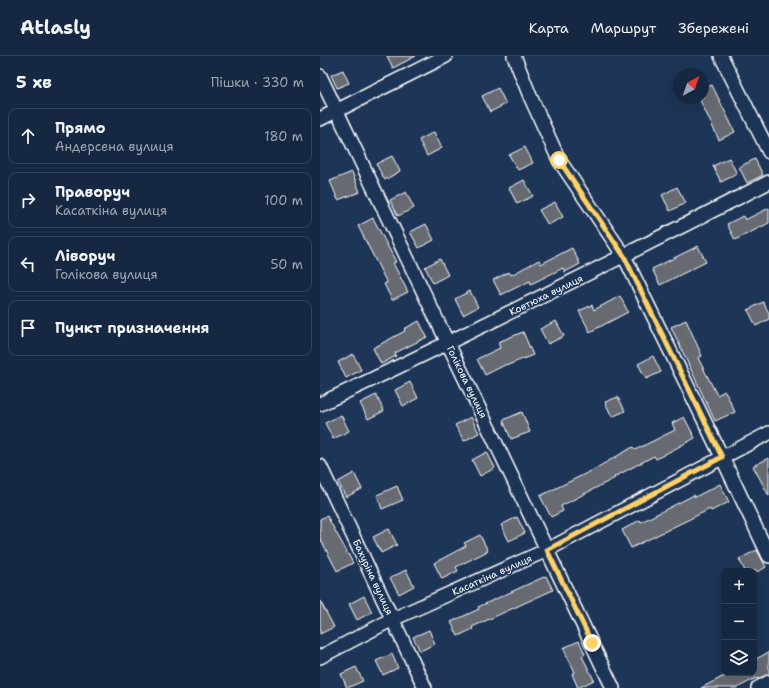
<!DOCTYPE html>
<html lang="uk">
<head>
<meta charset="utf-8">
<style>
  :root { --surface:#162841; --page:#23344c; --text:#f1f3f6; --muted:#9ea6b1; --line:#35445a }
  body { margin:0; font-family:"Shantell Sans",sans-serif; background:var(--page); color:var(--text) }
  .controls { position:absolute; right:12px; bottom:12px; display:grid; overflow:hidden; border-radius:8px; box-shadow:0 4px 16px #0002 }
  .controls button { width:36px; height:36px; display:grid; place-items:center; padding:0; border:0; border-bottom:1px solid var(--line); background:var(--surface); color:var(--text); font:20px sans-serif }
  .compass { position:absolute; left:353px; top:12px; width:36px; height:36px; border-radius:50%; background:var(--surface); box-shadow:0 4px 16px #0002; rotate:40deg }
  .stop { position:absolute; width:12px; height:12px; margin:-9px; border:3px solid #ffd166; border-radius:50%; background:#fff }
  .stop.end { background:#ffd166; border-color:#fff; box-shadow:0 1px 4px #0008 }
  .list { margin:0; padding:0; list-style:none }
  h2 { display:flex; justify-content:space-between; align-items:center; height:52px; margin:0; padding:0 16px; font-size:17px }
  h2 small { font-size:13px; font-weight:400; color:var(--muted) }
  .list li { display:grid; grid-template-columns:26px 1fr auto; gap:12px; align-items:center; box-sizing:border-box; height:56px; margin:0 8px 8px; padding:0 8px; border:1px solid var(--line); border-radius:8px }
  .list b { display:block; font-size:15px; white-space:nowrap }
  .list p { margin:0; font-size:13px; white-space:nowrap; color:var(--muted) }
  .list em { font-size:13px; font-style:normal; color:var(--muted) }
  .icon { flex:none; width:22px; height:22px; fill:none; stroke:currentColor; stroke-width:2; stroke-linecap:round; stroke-linejoin:round }
  .map { position:relative; flex:none; width:449px; height:632px; overflow:hidden }
  header { display:flex; align-items:center; gap:24px; box-sizing:border-box; height:56px; padding:0 20px; background:var(--surface); border-bottom:1px solid var(--line) }
  header strong { font-size:19px }
  nav { display:flex; gap:22px; margin-inline-start:auto; font-size:14px }
  main { display:flex }
  aside { flex:1; background:var(--surface) }
  .map>svg:first-child { display:block }
</style>
</head>
<body>
<header>
<strong>Atlasly</strong>
<nav><a>Карта</a><a>Маршрут</a><a>Збережені</a></nav>
</header>
<main>
<aside>
<h2>5 хв<small>Пішки · 330 m</small></h2>
<ul class="list">
<li><svg class="icon" aria-label="ahead" viewBox="0 0 24 24"><path d="M12 20V5M6 11l6-6 6 6"/></svg><div><b>Прямо</b><p>Андерсена вулиця</p></div><em>180 m</em></li>
<li><svg class="icon" aria-label="right" viewBox="0 0 24 24"><path d="M7 20v-9h11M14 6l5 5-5 5"/></svg><div><b>Праворуч</b><p>Касаткіна вулиця</p></div><em>100 m</em></li>
<li><svg class="icon" aria-label="left" viewBox="0 0 24 24"><path d="M17 20v-9H6M10 6l-5 5 5 5"/></svg><div><b>Ліворуч</b><p>Голікова вулиця</p></div><em>50 m</em></li>
<li><svg class="icon" aria-label="arrive" viewBox="0 0 24 24"><path d="M6 21V4h12l-3 4 3 4H6"/></svg><div><b>Пункт призначення</b></div></li>
</ul>
</aside>
<div class="map">
<svg width="449" height="632" viewBox="0 0 449 632">
  <rect width="100%" height="100%" fill="#1d3557"/>
  <filter id="ink" filterUnits="userSpaceOnUse"><feTurbulence type="fractalNoise" baseFrequency=".025" numOctaves="2"/><feDisplacementMap in="SourceGraphic" scale="8" xChannelSelector="R" yChannelSelector="G"/><feConvolveMatrix kernelMatrix="1 2 1 2 8 2 1 2 1" color-interpolation-filters="sRGB"/></filter>
  <g filter="url(#ink)">
    <path fill="#676b72" stroke="#fff" d="M67,0H96L73,12Z
      M23,14L29,27L17,32L11,19Z
      M392,29L415,76L399,84L379,42H383V33Z
      M178,32L186,48L170,56L162,40Z
      M114,76L122,92L107,100L99,84Z
      M205,91L213,107L198,114L189,99Z
      M72,100L80,115L65,124L56,108Z
      M409,102L417,118L401,126L393,110Z
      M435,103L443,119L427,127L419,111Z
      M32,116L40,136L18,144L10,125Z
      M204,124L213,140L197,148L189,132Z
      M357,131L366,147L350,155L342,139Z
      M86,136L94,152L78,160L70,144Z
      M235,146L243,161L228,169L219,154Z
      M449,152V167L415,184L407,168L423,160L425,164Z
      M53,162L76,206L73,207L88,236L72,244L64,228L67,227L38,170Z
      M106,168L114,184L99,192L90,176Z
      M378,190L386,206L340,229L332,213Z
      M252,192L260,208L245,216L243,212L211,228L210,225L181,239L173,224L189,216L191,219L219,204L221,208Z
      M120,203L128,219L113,227L105,211Z
      M150,235L158,251L143,259L135,243Z
      M300,240L308,256L270,276L259,255L272,249L274,254Z
      M443,246L449,257V263L436,270L428,254Z
      M366,264L382,300L378,302L397,339L405,335L415,356L395,365L351,271Z
      M99,265L107,281L75,297L76,300L61,308L53,292L85,275L84,273Z
      M236,265L244,280L228,288L220,273Z
      M203,276L213,299L188,309L187,308L165,319L157,303L180,292L178,286Z
      M33,298L41,314L26,322L18,306Z
      M333,300L341,316L326,323L318,308Z
      M90,326L98,342L83,350L75,334Z
      M56,339L64,355L48,363L40,347Z
      M298,341L305,355L292,361L285,346Z
      M202,356L210,376L191,383L183,364Z
      M21,359L29,375L13,383L5,367Z
      M151,361L159,377L144,385L135,369Z
      M364,361L375,382L336,403L334,400L294,421L295,422L241,450L243,455L231,461L220,440L271,415L313,391L315,394L355,374L352,367Z
      M167,396L175,412L160,420L152,404Z
      M449,402V440L433,410Z
      M34,417L42,433L26,441L18,426Z
      M400,428L409,446L391,455L390,453L311,492L302,474L320,464L321,466L374,439L375,441Z
      M77,430L83,444L62,453L57,439Z
      M7,460L33,507L17,515L0,482V463Z
      M197,461L205,477L189,485L181,469Z
      M69,473L77,489L61,497L53,481Z
      M160,479L168,495L136,511L138,515L122,523L114,507L146,490L144,487Z
      M437,494L446,511L439,515H425L419,503Z
      M86,514L94,530L79,538L70,522Z
      M226,520L233,534L152,571L153,573L138,580L131,566L159,553L158,551Z
      M44,540L52,556L37,564L29,548Z
      M0,545L14,571L0,578Z
      M109,574L115,588L100,595L93,581Z
      M259,585L265,598L262,600L274,624L258,632L252,618L255,616L243,592Z
      M449,596V618L437,623L436,622L417,632H381L410,617H434V604Z
      M72,598L78,612L63,619L56,605Z
      M36,611L43,625L27,632L21,618Z"/>
    <g fill="none" stroke-linecap="round" stroke-linejoin="round">
      <g stroke="#fff" stroke-width="16">
        <path id="minor" d="M194,0L210,40L239,104L304,200L402,401L449,500
          M401,0L449,96
          M0,20L293,632
          M0,63L126,0
          M0,348C151,277 300,202 449,126
          M0,410L105,632
          M0,601L73,563L227,494L449,377
          M438,632L449,626"/>
      </g>
      <use href="#minor" stroke="#1d3557" stroke-width="13"/>
    </g>
  </g>
  <g fill="none" stroke-linecap="round" stroke-linejoin="round" filter="url(#ink)">
    <path stroke="#ffd166" stroke-width="5" d="M239,104L304,200L402,401L227,494L272,587"/>
  </g>
  <g text-anchor="middle" dominant-baseline="central" stroke-width="3" stroke-linejoin="round" paint-order="stroke">
    <g font-size="10" fill="#fff" stroke="#1d3557">
      <text transform="translate(226 239) rotate(-26)">Ковтюха вулиця</text>
      <text transform="translate(147 326) rotate(64)">Голікова вулиця</text>
      <text transform="translate(172 519) rotate(-24)">Касаткіна вулиця</text>
      <text transform="translate(53 521) rotate(65)">Бахуріна вулиця</text>
    </g>
  </g>
</svg>
<div class="controls">
<button>+</button>
<button>−</button>
<button><svg class="icon" aria-label="layers" viewBox="0 0 24 24"><path d="M12 4l9 5-9 5-9-5zM3 14l9 5 9-5"/></svg></button>
</div>
<svg class="compass" viewBox="-18 -18 36 36"><path d="M0-13l5 13h-10z" fill="#e53935"/><path d="M0 13l5-13h-10z" fill="#9ea6b1"/></svg>
<div class="stop" style="left:239px;top:104px"></div>
<div class="stop end" style="left:272px;top:587px"></div>
</div>
</main>
</body>
</html>
